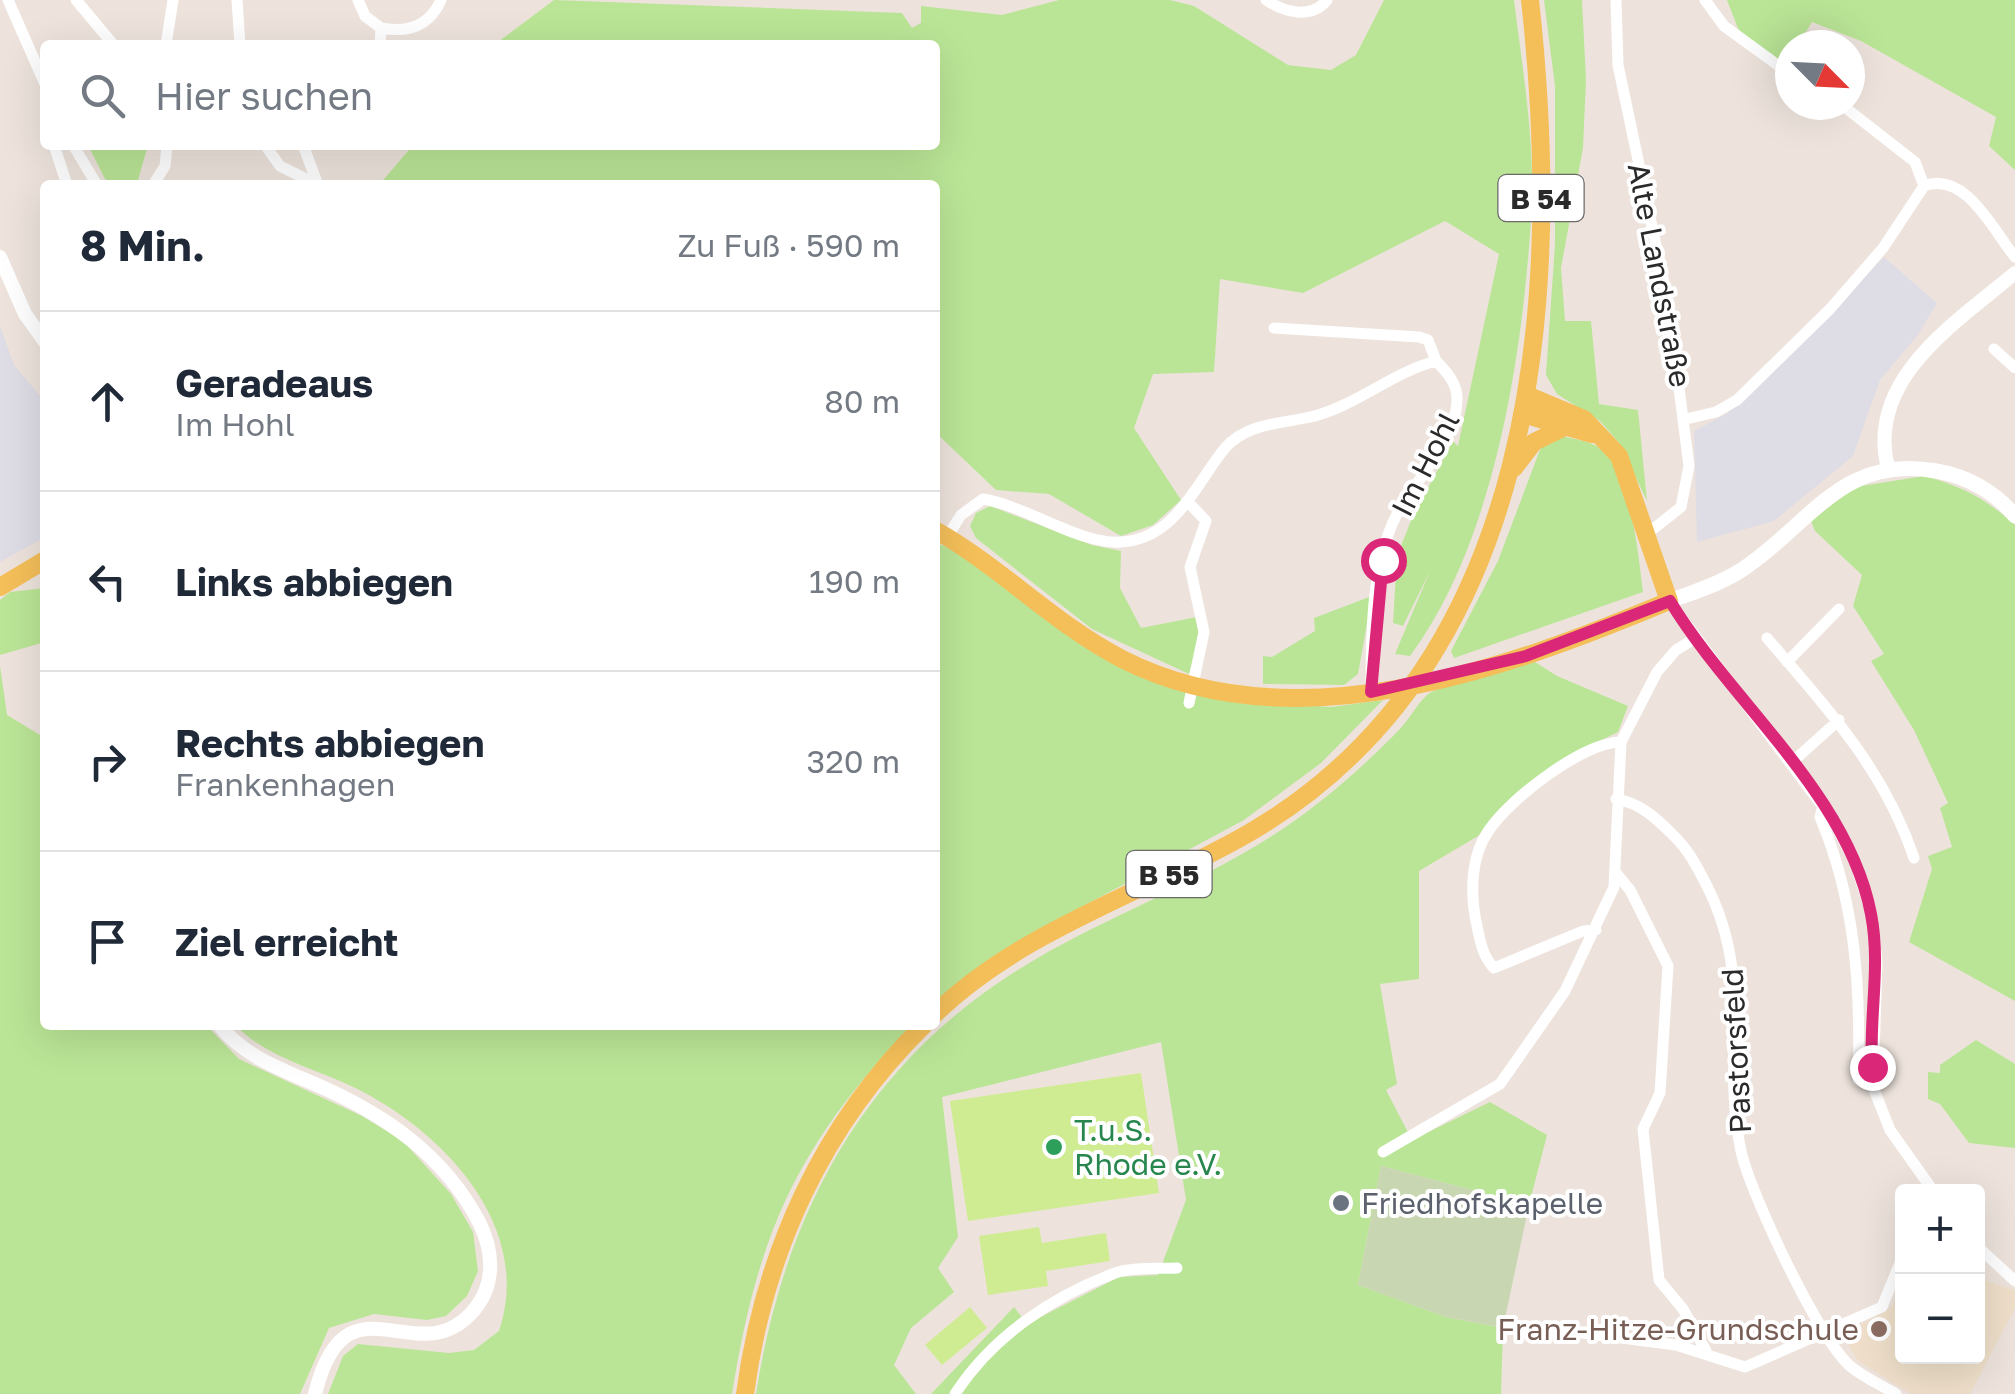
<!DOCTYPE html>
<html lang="de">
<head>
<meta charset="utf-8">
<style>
  :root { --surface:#fff; --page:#f6f6f7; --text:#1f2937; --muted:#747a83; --line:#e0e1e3 }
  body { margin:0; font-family:"Golos Text",sans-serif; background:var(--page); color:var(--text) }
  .controls { position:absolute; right:30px; bottom:30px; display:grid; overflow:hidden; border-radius:10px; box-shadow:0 10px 40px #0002 }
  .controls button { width:90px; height:90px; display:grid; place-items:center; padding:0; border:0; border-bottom:2px solid var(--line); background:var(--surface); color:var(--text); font:50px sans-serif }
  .compass { position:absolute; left:1775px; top:30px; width:90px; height:90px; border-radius:50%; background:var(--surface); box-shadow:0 10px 40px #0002; rotate:114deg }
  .stop { position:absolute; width:30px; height:30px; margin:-22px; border:8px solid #db2777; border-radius:50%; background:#fff }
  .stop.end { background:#db2777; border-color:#fff; box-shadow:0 2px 10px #0008 }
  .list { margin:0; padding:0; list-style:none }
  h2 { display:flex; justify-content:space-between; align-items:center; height:130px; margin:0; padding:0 40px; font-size:42px }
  h2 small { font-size:32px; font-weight:400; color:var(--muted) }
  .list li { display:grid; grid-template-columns:65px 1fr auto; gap:30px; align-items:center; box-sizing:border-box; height:180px; padding:0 40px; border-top:2px solid var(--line) }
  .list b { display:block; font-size:38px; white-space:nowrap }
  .list p { margin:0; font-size:32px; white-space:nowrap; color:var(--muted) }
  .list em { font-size:32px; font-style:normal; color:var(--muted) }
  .icon { flex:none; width:55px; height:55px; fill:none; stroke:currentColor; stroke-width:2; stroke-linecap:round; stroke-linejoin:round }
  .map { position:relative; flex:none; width:2015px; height:1394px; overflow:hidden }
  .search { position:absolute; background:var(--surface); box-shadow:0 10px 40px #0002; left:40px; top:40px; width:900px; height:110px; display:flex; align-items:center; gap:25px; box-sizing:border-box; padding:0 35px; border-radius:10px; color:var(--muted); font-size:38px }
  .panel { position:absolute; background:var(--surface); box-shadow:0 10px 40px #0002; left:40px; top:180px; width:900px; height:850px; border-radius:10px }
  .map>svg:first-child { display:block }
</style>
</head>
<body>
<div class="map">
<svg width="2015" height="1394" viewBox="0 0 2015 1394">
  <rect width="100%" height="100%" fill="#ede3dc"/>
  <path fill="#dedce5" d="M1884,257L1937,303L1918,335L1880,380L1853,456L1774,521L1697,542L1694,431L1728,413Z
    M0,326L14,365L45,402V537L0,562Z"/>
  <path fill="#efdfca" d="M1978,1259L1981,1274L1989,1282L2015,1290V1308L1970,1394H1911L1858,1361L1843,1335L1892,1307L1902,1280V1356H1978Z"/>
  <path fill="#bae596" d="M554,0L902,13L912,28L921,23V6L1002,15L1059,0H1170L1194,6L1288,65L1331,70L1356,55L1384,0H1514C1523,72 1536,147 1531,220C1522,359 1494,543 1410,656L1395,654L1430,571L1403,626L1393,623L1397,556L1412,518L1453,441L1458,446L1499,254L1445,221L1303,293L1220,279L1214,372L1153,374L1134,428L1181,500L1153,525L1121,536L1049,494L996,490L935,432V185H379L413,145H935V45H494Z
    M1544,0H1582L1586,80L1583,148L1561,268L1565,321H1591L1599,404L1638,410L1647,501L1620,444L1600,421L1557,394L1546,375L1555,244V86Z
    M1727,0H2015V170L1989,146L1996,117L1861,41L1812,22L1798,45H1790L1785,66L1739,31Z
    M88,145H148L138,180L117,185L105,179Z
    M1562,436C1576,440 1596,441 1606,454C1632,484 1638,553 1643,592L1454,658L1451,651L1498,561L1541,447Z
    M1924,476C1962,486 1986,499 2015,525V1001L1909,942L1932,869L1928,856L1952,847L1940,808L1948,803L1914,730L1871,661L1884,654L1853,606L1862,575L1815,531L1811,521L1855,487Z
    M990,506L1092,545L1121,551L1120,588L1141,628L1197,617L1199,636L1189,674L1092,629L976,538L970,526L976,513Z
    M935,542L957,552L1077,642L1230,701L1331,707L1383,700L1321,763L1244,820L1020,940L935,1002Z
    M45,588V642L0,655V600L10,592Z
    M1372,596L1358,674L1344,685L1263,684V656L1272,657L1315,631L1314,618Z
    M1535,662L1557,676L1628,706L1618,732L1563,759L1519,793L1478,836L1419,871V979L1380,984L1397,1084L1386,1090L1412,1140L1490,1102L1547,1135L1529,1205L1381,1166L1358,1285L1446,1317L1503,1328L1501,1394H931L1014,1307L1027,1324L1119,1277L1158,1275L1186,1200L1161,1042L942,1097L958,1237L938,1268L954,1292L911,1328L894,1365L916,1394H756C785,1208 869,1056 1036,959C1109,916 1191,886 1264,841C1313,811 1359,771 1398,731C1409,720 1416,705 1427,695C1441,684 1513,668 1535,662Z
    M0,666L7,715L45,738V1025H206L239,1059L362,1116L403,1141L451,1194L473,1232L478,1271L467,1296L446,1316L427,1320L374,1314L329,1328L300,1394H0Z
    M235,1025H912C798,1144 758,1231 732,1394H328L343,1356L358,1344L449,1353L474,1350L499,1331C535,1224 439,1127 349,1085C310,1067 266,1057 235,1025Z
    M1976,1040L2015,1064V1148L1969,1143L1940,1104L1928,1099V1072L1940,1073V1065Z"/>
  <path fill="#c8d7b2" d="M1381,1166L1529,1205L1503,1328L1446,1317L1358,1285Z"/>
  <path fill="#d0ec92" d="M1141,1073L1159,1193L968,1221L950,1101Z
    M1039,1227L1042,1243L1106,1233L1110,1261L1046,1271L1048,1286L988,1295L979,1236Z
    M970,1307L987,1328L942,1365L925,1345Z"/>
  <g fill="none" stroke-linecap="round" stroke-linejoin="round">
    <path stroke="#fff" stroke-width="11" d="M8,0L45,84
      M76,0L112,43
      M237,0L240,45
      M358,0L365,16L381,28L380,45
      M1266,0C1284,12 1311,20 1327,0
      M1616,0L1618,65L1668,302L1689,466L1681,507L1647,534
      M1705,0L1724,26L1790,74
      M381,28C407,33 429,27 441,0
      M166,45L173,0
      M1842,105L1915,162L1924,186
      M54,145L67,185
      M73,145L97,185
      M265,145L280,166L318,185L303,145
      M153,185L165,166L167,145
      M1274,328L1419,337L1428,340L1436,361
      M1994,349L2015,368
      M1686,419L1716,412L1737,400L1830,309L1883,248L1924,186C1965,170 1993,230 2015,257
      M947,537L961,515L983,499C1027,506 1080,545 1121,542C1176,539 1196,483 1225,448C1248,421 1287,424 1318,415C1359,403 1394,372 1436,361C1447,372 1458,384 1457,401C1456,441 1414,481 1396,516C1371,565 1371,638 1371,692
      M1669,601L1832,819L1855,863L1871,912L1877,961L1873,1087L1890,1130L1934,1192
      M1767,638C1827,708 1884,769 1914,858
      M1787,662L1839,609
      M1189,703L1204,632L1190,567L1206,521L1189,503
      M1791,763L1839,720
      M1616,799C1640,803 1655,817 1672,834C1688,849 1696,865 1706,884C1756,982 1720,1053 1741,1151C1750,1193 1819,1339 1850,1366C1863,1377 1881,1385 1896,1394
      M1823,806L1820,817C1856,902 1861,989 1858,1080L1873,1087
      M1616,873L1630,890L1668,966L1660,1093L1643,1129L1659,1280L1683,1309L1706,1351
      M1596,930L1583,931L1494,968C1483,957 1480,941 1477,926C1470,895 1470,857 1489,830C1511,798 1582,743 1621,742
      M1383,1152L1500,1084L1565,991L1614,887L1621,742L1657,672L1676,650L1694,639
      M1978,1247L2015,1281
      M1522,1333L1575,1332L1676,1345L1745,1367L1882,1307L1902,1258
      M955,1394C992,1337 1051,1297 1115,1273C1133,1267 1158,1269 1177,1268"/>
    <path stroke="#fff" stroke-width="14" d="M0,257L25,314L45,342
      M1888,468C1865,379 1957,322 2015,273
      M219,1025C244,1056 280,1069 315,1084C384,1114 445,1155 480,1224C494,1253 495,1285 474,1310C418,1377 346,1267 315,1394"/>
    <path stroke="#fff" stroke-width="15" d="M1669,601C1693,593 1719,584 1740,571C1810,526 1840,454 1936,471C1967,476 1995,492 2015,516"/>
    <path stroke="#f4bf59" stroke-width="18" d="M1523,414L1592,434
      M1514,468L1534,442L1569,425
      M935,530C1001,567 1054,624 1122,659C1293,746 1505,670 1669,601L1619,456L1584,419L1527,395
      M0,587L45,560
      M935,1014C1021,930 1147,892 1249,833C1540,664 1563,298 1530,0
      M745,1394C764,1253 822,1125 924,1025"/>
  </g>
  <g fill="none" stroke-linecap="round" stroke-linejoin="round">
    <path stroke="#db2777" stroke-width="12" d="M1383,560L1371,692L1526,656L1670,601C1731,702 1848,794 1871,914C1881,966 1869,1015 1872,1067"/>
  </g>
  <circle fill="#2e9e5b" stroke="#fff" stroke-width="4" cx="1054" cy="1147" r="10"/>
  <circle fill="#6b7280" stroke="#fff" stroke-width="4" cx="1341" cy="1203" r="10"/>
  <circle fill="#8d6e63" stroke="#fff" stroke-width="4" cx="1879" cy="1329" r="10"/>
  <g text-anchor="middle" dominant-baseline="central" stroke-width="8" stroke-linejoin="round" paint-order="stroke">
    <g fill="#fff" stroke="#6a6a6a" stroke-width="2.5">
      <rect x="1498.5" y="175" width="85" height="46" rx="8"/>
      <rect x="1126.5" y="851" width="85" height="46" rx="8"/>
    </g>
    <g font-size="28" font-weight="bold" fill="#2a2a2a">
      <text x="1541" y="198">B 54</text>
      <text x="1169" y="874">B 55</text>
    </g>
    <g font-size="30" fill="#2a2a2a" stroke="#fff">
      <text transform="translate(1660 275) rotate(79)">Alte Landstraße</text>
      <text transform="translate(1425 464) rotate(-63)">Im Hohl</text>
      <text transform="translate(1736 1051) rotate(-93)">Pastorsfeld</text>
    </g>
    <g font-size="30" fill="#27864d" stroke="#fff" text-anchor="start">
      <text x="1074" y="1130">T.u.S.<tspan x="1074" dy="34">Rhode e.V.</tspan></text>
    </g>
    <g font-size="30" fill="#5b616d" stroke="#fff" text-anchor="start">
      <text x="1361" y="1203">Friedhofskapelle</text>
    </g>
    <g font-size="30" fill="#785e54" stroke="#fff" text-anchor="end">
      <text x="1859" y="1329">Franz-Hitze-Grundschule</text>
    </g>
  </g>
</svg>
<div class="controls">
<button>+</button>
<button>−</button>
</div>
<svg class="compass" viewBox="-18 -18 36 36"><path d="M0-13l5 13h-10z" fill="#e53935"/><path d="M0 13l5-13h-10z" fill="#747a83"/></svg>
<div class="stop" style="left:1383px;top:560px"></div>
<div class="stop end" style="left:1872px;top:1067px"></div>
<div class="search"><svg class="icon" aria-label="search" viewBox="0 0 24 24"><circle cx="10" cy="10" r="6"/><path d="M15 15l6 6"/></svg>Hier suchen</div>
<section class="panel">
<h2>8 Min.<small>Zu Fuß · 590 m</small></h2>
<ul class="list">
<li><svg class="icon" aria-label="ahead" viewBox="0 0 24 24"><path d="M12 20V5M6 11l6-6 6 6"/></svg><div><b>Geradeaus</b><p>Im Hohl</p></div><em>80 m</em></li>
<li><svg class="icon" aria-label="left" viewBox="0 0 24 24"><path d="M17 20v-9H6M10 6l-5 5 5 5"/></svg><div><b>Links abbiegen</b></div><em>190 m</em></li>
<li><svg class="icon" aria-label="right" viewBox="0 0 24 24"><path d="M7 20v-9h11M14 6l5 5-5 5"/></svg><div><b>Rechts abbiegen</b><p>Frankenhagen</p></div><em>320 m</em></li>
<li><svg class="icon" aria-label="arrive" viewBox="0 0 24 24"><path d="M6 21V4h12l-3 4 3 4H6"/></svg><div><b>Ziel erreicht</b></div></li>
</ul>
</section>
</div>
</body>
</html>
